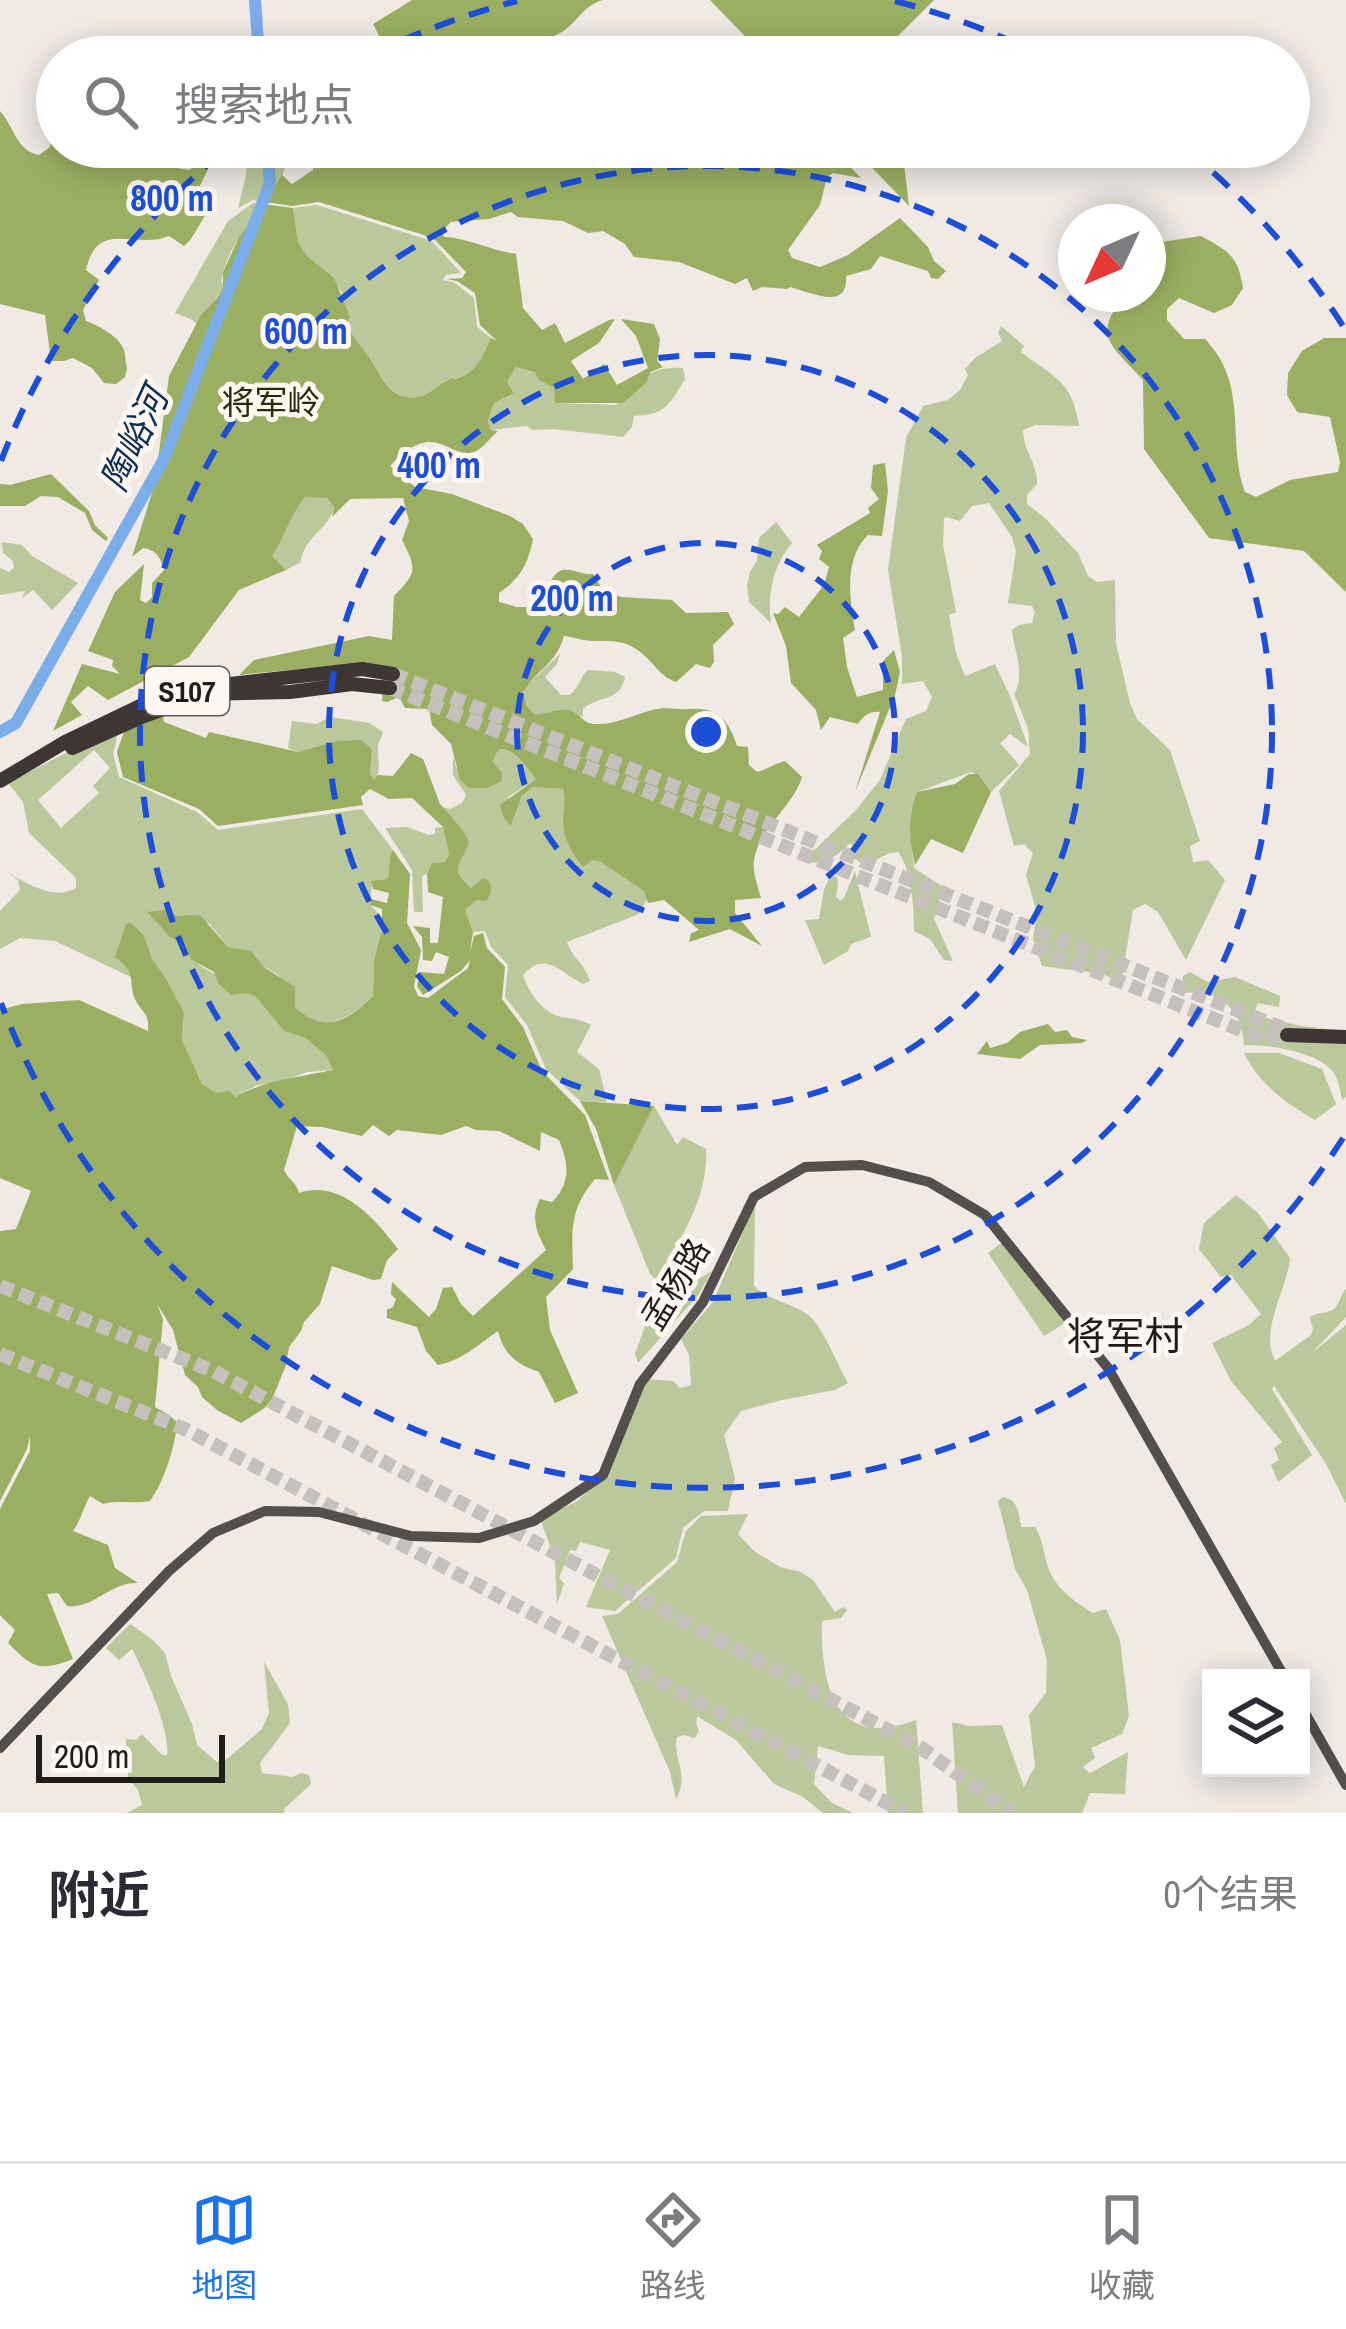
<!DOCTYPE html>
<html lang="zh">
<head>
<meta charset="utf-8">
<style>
  :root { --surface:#fff; --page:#f2f2f3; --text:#2b2b33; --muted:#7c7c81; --line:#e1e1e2; --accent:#1a73e8 }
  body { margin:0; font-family:"Archivo Narrow","Noto Sans SC",sans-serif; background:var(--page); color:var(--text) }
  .controls { position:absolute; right:36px; bottom:36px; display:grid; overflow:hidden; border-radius:0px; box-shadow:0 6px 30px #0003 }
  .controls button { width:108px; height:108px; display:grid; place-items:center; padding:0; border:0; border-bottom:3px solid var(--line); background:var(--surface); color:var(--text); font:60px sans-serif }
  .compass { position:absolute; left:1058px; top:204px; width:108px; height:108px; border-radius:50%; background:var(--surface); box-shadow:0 6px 30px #0003; rotate:226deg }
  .scale { position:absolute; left:36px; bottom:30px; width:189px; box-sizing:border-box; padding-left:12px; border:6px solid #1f1c1a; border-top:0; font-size:33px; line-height:42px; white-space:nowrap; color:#1f1c1a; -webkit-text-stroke:9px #fdf6f1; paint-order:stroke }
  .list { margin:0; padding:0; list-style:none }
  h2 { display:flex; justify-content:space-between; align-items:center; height:156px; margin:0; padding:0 48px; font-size:51px }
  h2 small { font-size:39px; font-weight:400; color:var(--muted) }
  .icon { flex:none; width:66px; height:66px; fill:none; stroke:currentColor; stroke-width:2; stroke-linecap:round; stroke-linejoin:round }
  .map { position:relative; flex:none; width:1346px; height:1813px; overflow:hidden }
  .search { position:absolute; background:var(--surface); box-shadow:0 6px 30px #0003; left:36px; right:36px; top:36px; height:132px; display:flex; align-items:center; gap:30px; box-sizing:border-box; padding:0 42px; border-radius:66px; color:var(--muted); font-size:45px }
  .sheet { height:348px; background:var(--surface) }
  nav { display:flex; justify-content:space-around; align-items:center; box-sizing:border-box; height:168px; border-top:3px solid var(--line); background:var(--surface); font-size:33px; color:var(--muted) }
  nav a { display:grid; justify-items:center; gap:6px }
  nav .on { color:var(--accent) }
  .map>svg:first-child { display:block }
</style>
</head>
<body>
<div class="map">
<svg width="1346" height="1813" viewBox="0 0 1346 1813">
  <rect width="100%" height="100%" fill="#f0e9e4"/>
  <path fill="#bac89b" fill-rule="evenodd" d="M248,147H292L280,182L265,202L253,200L238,208L246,175Z
    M253,203L263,204C248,224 229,248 223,273C218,291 228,275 220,292C214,305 202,311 197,325L193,320L175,313L228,221Z
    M317,205L432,241L461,273L446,275L443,280L455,283L474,298L477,327L491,338C483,352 481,367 465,375C459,378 452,378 447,380C438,384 432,393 423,396C392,407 382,374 369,356C361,346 353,337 347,326L350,317L343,305L342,292L307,256L298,242L293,208Z
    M1001,326L1024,346L1021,352C1037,365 1062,377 1071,397C1075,405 1077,417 1079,426L1036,425L1023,430C1023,450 1038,464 1037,484L1027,495V504L1046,519L1078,553L1088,576L1097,582L1115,580L1116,644L1130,703L1137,719L1170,750L1200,841L1190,846L1193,862L1208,860L1225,880L1186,960L1158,912L1145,904L1133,910L1121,983L1103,974L1042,966L1033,939L1036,920L1035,906L1026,875L1033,853L1024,844L1014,846L999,791L1030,754L1028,728L1014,694C1026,675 1014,651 1012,630L1019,625L1032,623L1035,612L1032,606L1008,603L1016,551L1012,537L989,503L972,506L960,521L946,517L944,519L943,545L956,612L949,615L956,653L965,676L995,664L1010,696L1028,747L1010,734L1000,743L1019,765L991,792L978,775L971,772L917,792C906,815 911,844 914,868L943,887L934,919L953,961L944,960L930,939L914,931C914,909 912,869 898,852L890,853L865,865L853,858L854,848L850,843C835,858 824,866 803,861L857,809L880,780L906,719L926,711L932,697L923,681L902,684V657L888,570L906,438L923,406L948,400L960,390L968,375L965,369L975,358L1002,341L998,333Z
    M516,367L536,372L539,380L554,388L556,403L616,405C641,380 646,366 683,368L685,379C668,406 667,414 634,416L632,427L623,437L554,429L532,430L527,426L490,430L488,420L494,403L514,393L507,382Z
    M305,496L327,498L334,507C329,530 303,537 301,562L286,570L271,557C285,537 290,515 305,496Z
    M776,522L792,543C773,565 767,595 771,623L749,602L747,586L750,572L757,561L759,538Z
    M2,542L22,545L32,556L78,583L52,610L33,590L22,598L25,591L0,595V568L9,572L14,567L13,561L3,553Z
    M560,654L557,664L545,677L561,695H570C579,687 580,677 588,670L615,672L625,677C620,703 598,695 583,709V717L563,709L548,715L534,714C526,706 521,697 526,686Z
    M330,717L369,723L383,732C382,737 379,741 378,746C377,759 382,769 375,781L370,773L372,749L336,741L298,752L288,748L292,721L316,724Z
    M120,725L113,754L119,777L197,812L218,830L362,809L393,850L390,857L388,879L372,882L370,905L382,917V928L374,961L373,996C353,1016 320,1038 297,1009C289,1000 287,983 278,975C275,973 272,972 269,970C255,961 248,949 228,947L209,923L147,912L170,937L185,946L200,966L255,996L284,1031L305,1038L326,1055L334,1070L307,1072L280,1082L257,1085L235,1097L216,1093L202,1084L182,1040L184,1019L165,977L152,960L144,935L131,923L124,964L133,978L55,941L20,938L0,949V911L20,890L18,880L8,873C29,884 54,901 76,888V878L29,833L23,802L8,783ZM94,750L110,768L93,786L99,793L61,828L38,800Z
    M499,749C516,748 526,767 536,779L508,797L512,825L522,796L532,787L563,789C566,800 563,808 563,820C563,838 572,852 583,867L593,860L601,861L644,891L647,899L639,914L567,942C572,958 586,965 590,981L583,984C559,972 546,950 523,975C528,991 543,1014 562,1017C574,1019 580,1019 591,1025L577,1052L599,1069L607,1102L580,1101L546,1069L527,1025L505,997L508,965L491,947L485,931L473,932L465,910L477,900L490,896L489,881L471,889C449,868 458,857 462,829L442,807L451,809L463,802L466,795L453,775V756L456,767L469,788H487L491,761Z
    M407,827L429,835L435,834V828L443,827L449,854L445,862L432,863L427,874L422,876L423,912H414L412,870L385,828Z
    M855,871L871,937L851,944L848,951L824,965L805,920L819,919L824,890L830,876L837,877L838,885L836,896L840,901L844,898Z
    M1190,972L1208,982L1235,977L1280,996L1279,1007L1258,1003L1253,1015L1301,1026L1346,1031V1097L1342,1100C1340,1091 1339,1080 1334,1073C1318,1051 1269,1045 1244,1045C1242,1009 1219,988 1182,993L1183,976Z
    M1244,1053H1279L1322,1069L1336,1104L1315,1120C1286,1103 1259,1084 1244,1053Z
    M654,1106L677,1145L683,1137L706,1149C708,1189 689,1228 666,1261L678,1287L660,1284L650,1274L614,1185Z
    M1236,1195L1258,1213L1290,1258C1287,1290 1259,1330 1275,1361L1311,1335L1313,1329L1310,1317C1317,1312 1330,1314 1336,1307C1340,1302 1341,1294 1346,1289V1317L1313,1352L1346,1325V1504L1325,1462L1274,1386L1272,1389L1312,1455L1278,1482L1271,1465L1279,1460L1274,1448L1282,1442L1231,1381L1212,1343L1249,1325L1261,1314L1231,1275L1221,1277L1199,1249L1204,1223Z
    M755,1204L754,1286C769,1301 790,1302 807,1314C822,1324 838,1366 848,1383L835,1390L782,1400L741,1411L724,1435L735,1478L728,1511H704L683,1528L676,1558L615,1611L586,1607L610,1550L580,1542L576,1551L570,1550L559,1578L564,1583L557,1604L555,1560L540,1518L576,1502L598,1482L647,1379L673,1381L680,1388L691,1385L689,1355L681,1339L713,1302Z
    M1004,1241L1067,1322L1044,1336L988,1253Z
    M712,1271L699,1294L638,1363L635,1354L653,1304L677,1297L679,1290Z
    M1003,1497C1019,1500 1019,1514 1021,1527H1035C1043,1539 1043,1551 1047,1564C1054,1588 1074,1601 1093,1613L1106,1609L1120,1640L1129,1716L1122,1734L1091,1748L1095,1758L1083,1767L1090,1773L1128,1752L1125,1794L1090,1793L1082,1813H958L952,1722L969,1726L1002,1725L1024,1787L1035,1766L1029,1715L1046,1693L1047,1660L1027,1590L1015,1569L998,1501Z
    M748,1514L738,1534L754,1551L780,1567L801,1572L813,1580L835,1612L843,1607L847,1610L841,1618L822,1621C821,1685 834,1751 916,1720L923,1813H888L884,1756L848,1755L818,1746L814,1784L832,1803L853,1813H823L803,1797L774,1784L736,1740L697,1716L696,1723L699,1731L695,1738L684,1735L677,1737C672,1758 690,1773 676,1799L670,1772L602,1616L618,1614L677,1562L686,1531L701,1516Z
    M130,1624L153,1640L165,1653L171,1676L192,1724L197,1745L217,1762L227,1759L262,1729L269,1713L264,1662L288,1704L290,1723L260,1763L262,1773L292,1777L301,1773L309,1775L311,1784L285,1808L284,1813H127L142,1805L138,1790L128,1778L126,1739L136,1740L142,1734L161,1754L167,1756C171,1731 144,1672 132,1649L119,1660L106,1648Z"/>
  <path fill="#9aaf62" d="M412,0H603C585,5 580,18 566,29C549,43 521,41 505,57H379L363,50L364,43L381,39L373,24Z
    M710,0H934L896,38L886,57H765Z
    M57,102V147H129L149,163L189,170L197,165V149L213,159L195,196L209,209L191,239L184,246L169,236C135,250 97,218 86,270L99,280L83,310L86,321C99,326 119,336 124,350C126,356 125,362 127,368L125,377L116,384L104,383L92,368L73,358L64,361H51L45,315L0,304V111C14,126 16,151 39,155L50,147L51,133L44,111L50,104Z
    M313,147H536L538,149L554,147H831L861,178L833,173L827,177L820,205L788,250L792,258L820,267L848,255L900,218L928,247L934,261L946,271L938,279L931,278L928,271L880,256L871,269L846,276C849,312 810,292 790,287L787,289L762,287L753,291L747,278L735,284L679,262L634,257L625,244L603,231L588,233L563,221L518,217L511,212L489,219L451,222L442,231L444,237C463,237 494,251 516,254L523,308L542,330L555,323L565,343L609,320L615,319L599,343L571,361L583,379L604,364L617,385L648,368L636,336L621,319L654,324L660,339L657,361L663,367L650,372L647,382L623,403H555L554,388L539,380L535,372L516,367L507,382L514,393L494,403L488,420L490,430L498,431C491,437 484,447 476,451C449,463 437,415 390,466L415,487L452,494L510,516L523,524L533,539C528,564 520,579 499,593V602L517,607H534C545,598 551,571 563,570C572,568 583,575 593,574L603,590L621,597L672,600L686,613L728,612L734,624L713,645L714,662L710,668L696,664L676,682C659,676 653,661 639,651C623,639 611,642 593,641C583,641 574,637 564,636C556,665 536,669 523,693L527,706L534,714C547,716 559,706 571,711C582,715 583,724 596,724C614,725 634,715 652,710C665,706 676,710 689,709C717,707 729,720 737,746L748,747L749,765L757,772C766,770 774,764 785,761L802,777C793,807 759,828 754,860C752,871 758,887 761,898L735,900V913L762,946L730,929L689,942L691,933L699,930L664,900L648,903L644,891L601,862L593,860L583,867C572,853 563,839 563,820C563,808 566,800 563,789L532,787L522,796L511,826L504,818L500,805L536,779C526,767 516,748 499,749L492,761L502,773V781L487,788H469L460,780L451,744L432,725L429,709L405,708L399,697L387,702L382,701L383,689L376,664H349L239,675L254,660L369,636L392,640L394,596C417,573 417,569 402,540L409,521L403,498L350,499L332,517L334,507L327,498L305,497C290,515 285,537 272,556L286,570L239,590L189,657L108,700L88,686L71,702L82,715L53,731L82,664L120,674L112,666L113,660L88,651L115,592L144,564L140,600L146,603L152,597V583L164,570C160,557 157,550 143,548L132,557L155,483L169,376L201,315L218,297L223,286V272L239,237L263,204L293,208L298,242L307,256L334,278L350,317L347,326C354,338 362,347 370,358C382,376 391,403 419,397C428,395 436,387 444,382C461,373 445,383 463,376C480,368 483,353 491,338L497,341L480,325L475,293L457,281L446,279L462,278L466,272L433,238L319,202L292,206L265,202L282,175L292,184L313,170Z
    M852,147H902L909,206Z
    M1201,236C1228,251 1238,255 1243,288L1232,305L1214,313L1179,298L1167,309V320L1184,339H1205C1250,386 1226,440 1245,492L1256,497L1290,480L1338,472L1340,462L1330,417L1297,412L1287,395L1288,373L1302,351L1324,338H1346V592L1304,551L1209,538L1144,449L1143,380C1112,345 1090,337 1126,294H1148V244Z
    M885,463L888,491L882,536L868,535C843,559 850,600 855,630L843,638L847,667L857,697L883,690V661L894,650L900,672L895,695L855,792L880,712C870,711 863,716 858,724L830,717L821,730L816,710L791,683L786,646L773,613L778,614L785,607L799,617L824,585L829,567L819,559L822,551L817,545L870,513L868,508L879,499L871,488L873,465Z
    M51,474L89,511L95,525L108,538L106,541L92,530L85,513L58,497L41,496L25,506H0V484L10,485Z
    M162,709L164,722L206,738L209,732L298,752L336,741L361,740L372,749L370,773L374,780L378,775L393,776L411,753L423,759L440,804L462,829L469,842C461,866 448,867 471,888L483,878L489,881C492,889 492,894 486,901L477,900L465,910L473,932L470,953L474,936L483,933L487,948L505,967L502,999L523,1027L542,1071L585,1115L609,1180L595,1179C569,1210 572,1230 573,1269L546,1297L550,1330L578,1393L555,1403L539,1372C517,1364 504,1355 498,1331C479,1344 461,1361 438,1365L426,1351L417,1327L387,1318V1310L393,1307L396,1299L391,1294L392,1282L429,1317L436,1309L443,1288L452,1287L461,1304L473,1316L546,1250C537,1233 530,1218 540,1199L552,1202C571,1183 569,1164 559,1140L541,1132L540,1151L499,1131L476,1130L466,1126L441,1135L397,1130L389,1136L373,1125L362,1136L322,1127L297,1126L284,1170C288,1179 297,1183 299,1193C341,1179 375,1219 398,1249L387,1260L381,1279L373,1280L332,1266L320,1304L304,1322L301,1331L289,1347L286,1365L273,1397L266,1407L241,1423L217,1410L202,1397L198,1387L185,1375L173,1330L157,1304L163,1319L155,1407L169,1415L178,1423C173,1450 166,1478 150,1501C134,1504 119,1500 103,1504L90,1496C83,1508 81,1520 73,1531L108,1545L115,1568L138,1583C111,1581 94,1609 67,1606L58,1593L47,1594L73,1659C38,1672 33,1668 8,1643L15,1630L0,1615V1509L30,1451V1436L27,1449L0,1501V1231L16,1229L31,1191L0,1178V1010L22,1004L79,1000L148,1031C149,1015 145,1015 137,1003C126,984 140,975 115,957L126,924L131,923L144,935L152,959L165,977L184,1013L182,1040L202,1084L216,1093L229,1091L235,1097C265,1080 300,1077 333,1070L326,1055L305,1038L284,1031L255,996L246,993L231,995L219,984L214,972L192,960L185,946L170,937L147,912L165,910L177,916L200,915L228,947L251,951L265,968L295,987V1007C324,1035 348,1021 373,996L374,961L382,928V909L370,905L371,899L387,903L389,893L373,889L371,881L388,879L390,857L393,850L410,874L407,923L421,950L414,986L418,996L428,998L468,968L470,960L461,971L423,995L417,986L420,972L444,974L449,957L436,952L432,961L423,960L422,937L413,926L430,928V943H438L443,897L428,892L427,874L432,863L445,862L449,854L443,827L412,798L389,799L370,789L361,797L363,805L218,826L199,809L123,777L117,752L127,723Z
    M969,774H978L991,792L963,853L931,839L915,865C909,842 907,815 917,792L955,784Z
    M1048,1024L1055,1032L1067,1030L1072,1037L1087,1040L1082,1043L1040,1045L1020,1059L977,1054L987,1041L990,1048L1007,1043L1020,1032Z
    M580,1101L654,1106L614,1185L596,1129Z"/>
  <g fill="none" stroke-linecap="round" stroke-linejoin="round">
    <path stroke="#7aadea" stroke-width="12" d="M255,0L259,57
      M0,732L16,723L165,457L270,183L267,147"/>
    <path stroke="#c6c0bc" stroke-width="14" stroke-dasharray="14 7" stroke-linecap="butt" d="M393,674L1287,1030
      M390,688L1266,1040L1287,1035
      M0,1286L213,1371L920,1747L1012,1813
      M0,1354L187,1430L906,1813"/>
    <path stroke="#544e4d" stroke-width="10" d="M1301,1706L1346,1785
      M0,1748L169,1571L213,1533L265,1511L319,1512L411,1536L479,1538L534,1521L603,1475L640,1384L703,1302L754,1197L805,1167L862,1165L929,1182L985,1215L1108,1368L1285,1678"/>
    <path stroke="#3d3634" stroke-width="14" d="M72,748L139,718L205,694L290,692L352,684L390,688
      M0,781L65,742L140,706L203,687L362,669L393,674
      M1287,1035L1346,1037"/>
  </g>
  <g fill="none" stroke="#1d4ed8" stroke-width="6" stroke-dasharray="21 15">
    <circle cx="706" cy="732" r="189"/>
    <circle cx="706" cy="732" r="377"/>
    <circle cx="706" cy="732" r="566"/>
    <path d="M1343 1138A755 755 0 0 1 1 1003M1 461A755 755 0 0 1 226 149M369 56A755 755 0 0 1 517 1M895 1A755 755 0 0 1 1043 56M1186 149A755 755 0 0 1 1343 326"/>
  </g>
  <g text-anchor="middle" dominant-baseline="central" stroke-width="10" stroke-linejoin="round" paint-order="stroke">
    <rect fill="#fdf6f1" stroke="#625d5a" stroke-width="3" x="145" y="667" width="84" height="48" rx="9"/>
    <g font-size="30" font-weight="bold" fill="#1f1c1a">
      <text x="187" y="691">S107</text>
    </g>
    <g font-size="33" fill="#252d0c" stroke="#fdf6f1">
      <text x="271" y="402">将军岭</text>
    </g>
    <g font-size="33" fill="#1f1c1a" stroke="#fdf6f1">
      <text transform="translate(675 1284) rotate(-59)">孟杨路</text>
    </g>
    <g font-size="36" font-style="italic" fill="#0a2e55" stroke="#fdf6f1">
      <text transform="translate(134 439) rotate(-65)">陶峪河</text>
    </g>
    <g font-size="39" fill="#1f1c1a" stroke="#fdf6f1">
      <text x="1125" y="1336">将军村</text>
    </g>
  </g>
  <circle cx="706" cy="732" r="18" fill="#1d4ed8" stroke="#fdf6f1" stroke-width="6"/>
  <g font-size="36" text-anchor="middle" font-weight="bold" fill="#1d4ed8" stroke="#fdf6f1" stroke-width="10" stroke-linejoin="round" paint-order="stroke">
    <text x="172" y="211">800 m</text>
    <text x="306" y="344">600 m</text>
    <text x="439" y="478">400 m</text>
    <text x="572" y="611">200 m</text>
  </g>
</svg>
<div class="controls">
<button><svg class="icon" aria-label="layers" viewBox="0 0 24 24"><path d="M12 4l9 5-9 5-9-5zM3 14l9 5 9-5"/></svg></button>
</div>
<svg class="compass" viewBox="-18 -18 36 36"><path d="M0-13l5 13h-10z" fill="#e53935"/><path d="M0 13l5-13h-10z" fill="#7c7c81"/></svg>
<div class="scale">200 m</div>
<div class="search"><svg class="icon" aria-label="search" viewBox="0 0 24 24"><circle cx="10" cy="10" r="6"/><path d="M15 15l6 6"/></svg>搜索地点</div>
</div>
<section class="sheet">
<h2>附近<small>0个结果</small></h2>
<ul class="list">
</ul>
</section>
<nav>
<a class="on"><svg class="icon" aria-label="map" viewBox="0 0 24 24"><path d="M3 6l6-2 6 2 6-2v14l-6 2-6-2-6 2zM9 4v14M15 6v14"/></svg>地图</a>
<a><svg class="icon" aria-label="directions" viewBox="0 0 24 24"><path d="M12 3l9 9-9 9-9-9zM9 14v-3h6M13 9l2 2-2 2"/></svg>路线</a>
<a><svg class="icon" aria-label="saved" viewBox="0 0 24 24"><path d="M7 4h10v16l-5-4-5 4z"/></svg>收藏</a>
</nav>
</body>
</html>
